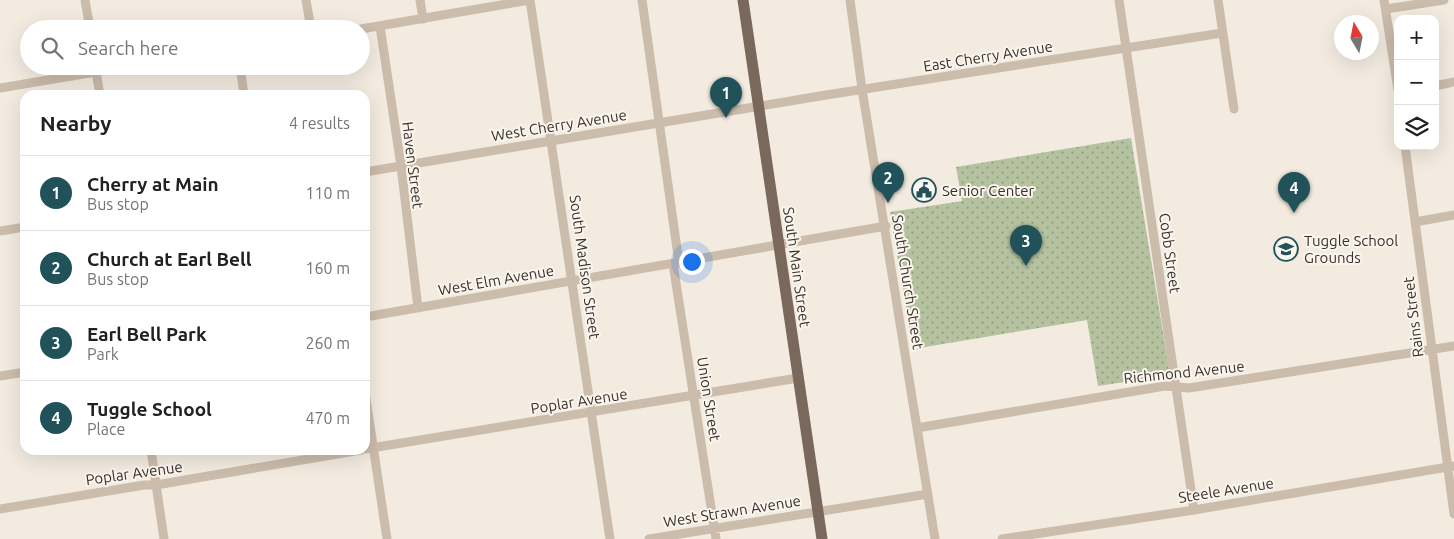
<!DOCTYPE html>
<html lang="en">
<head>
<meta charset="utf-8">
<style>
  :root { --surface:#fff; --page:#f2f2f2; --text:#202124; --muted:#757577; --line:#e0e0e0; --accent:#21525a }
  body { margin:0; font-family:Ubuntu,sans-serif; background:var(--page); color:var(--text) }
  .controls { position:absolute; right:15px; top:15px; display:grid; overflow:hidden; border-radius:10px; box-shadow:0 5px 20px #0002 }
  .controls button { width:45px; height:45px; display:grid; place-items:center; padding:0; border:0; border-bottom:1px solid var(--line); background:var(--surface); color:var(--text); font:25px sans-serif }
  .compass { position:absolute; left:1334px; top:15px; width:45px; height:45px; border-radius:50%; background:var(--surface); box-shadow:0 5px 20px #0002; rotate:350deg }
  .you { position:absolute; left:691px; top:261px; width:18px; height:18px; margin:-12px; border:4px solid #fff; border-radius:50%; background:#1a73e8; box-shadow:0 0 0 8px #1a73e833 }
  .badge { display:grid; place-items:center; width:32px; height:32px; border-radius:50%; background:var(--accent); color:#fff; font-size:16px; font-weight:700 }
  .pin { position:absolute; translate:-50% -41px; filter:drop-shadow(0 1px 2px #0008) }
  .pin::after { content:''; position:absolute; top:26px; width:18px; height:15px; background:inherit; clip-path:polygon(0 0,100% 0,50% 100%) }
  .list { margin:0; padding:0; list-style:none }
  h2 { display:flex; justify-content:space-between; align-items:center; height:65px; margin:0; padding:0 20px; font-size:21px }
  h2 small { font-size:16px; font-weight:400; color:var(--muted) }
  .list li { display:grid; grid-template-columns:32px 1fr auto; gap:15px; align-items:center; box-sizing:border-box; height:75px; padding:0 20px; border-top:1px solid var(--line) }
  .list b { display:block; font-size:19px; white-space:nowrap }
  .list p { margin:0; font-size:16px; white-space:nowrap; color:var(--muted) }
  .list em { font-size:16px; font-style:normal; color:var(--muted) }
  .icon { flex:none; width:28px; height:28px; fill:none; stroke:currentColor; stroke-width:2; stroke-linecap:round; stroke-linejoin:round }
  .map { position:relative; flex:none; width:1454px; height:539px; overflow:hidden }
  .search { position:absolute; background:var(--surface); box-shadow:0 5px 20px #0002; left:20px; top:20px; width:350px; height:55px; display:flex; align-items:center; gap:12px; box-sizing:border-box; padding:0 18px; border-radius:28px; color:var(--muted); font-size:19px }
  .panel { position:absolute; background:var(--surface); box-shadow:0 5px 20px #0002; left:20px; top:90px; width:350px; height:365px; border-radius:15px }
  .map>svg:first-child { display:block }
</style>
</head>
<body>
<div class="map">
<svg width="1454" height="539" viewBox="0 0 1454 539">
  <defs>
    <pattern id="park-dots" width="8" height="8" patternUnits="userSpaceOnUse" patternTransform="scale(1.25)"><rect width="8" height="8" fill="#b4c2a0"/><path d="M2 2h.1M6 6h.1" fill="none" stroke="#939e83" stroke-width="1.8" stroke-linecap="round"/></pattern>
  </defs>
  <rect width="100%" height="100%" fill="#f3ebe0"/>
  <path fill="url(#park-dots)" d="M1131,138L1170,375L1098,386L1087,320L913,349L890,212L962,201L956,167Z"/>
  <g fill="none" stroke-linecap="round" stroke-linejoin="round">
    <path stroke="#cbbcac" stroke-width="9" d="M85,0L90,29
      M306,0L311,29
      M420,0L423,19
      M530,0L610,539
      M642,0L679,263
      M850,0L862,89L935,539
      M1119,0L1194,510
      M1218,0L1234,109
      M1384,0L1398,90
      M1386,9L1444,0
      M380,26L401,166L418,308
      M361,29L530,0
      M95,66L100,95
      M240,66L244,95
      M1435,86L1454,82
      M0,88L131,66
      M1405,146L1454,514
      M365,172L820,96L1222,33
      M1415,222L1454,215
      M0,231L25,227
      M673,264L716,539
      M365,317L886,226
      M0,376L25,372
      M365,392L387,539
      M917,428L1165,386L1189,388L1454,346
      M365,449L798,378
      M151,450L164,539
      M0,509L144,485H156L361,450
      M649,539L928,494
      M1002,539L1194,510L1454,466"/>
    <path stroke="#7a685c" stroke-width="11" d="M743,0L822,539"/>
  </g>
  <defs>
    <g id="civic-ring" transform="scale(1.25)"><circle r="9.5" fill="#faf5ed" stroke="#21525a" stroke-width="1.5"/><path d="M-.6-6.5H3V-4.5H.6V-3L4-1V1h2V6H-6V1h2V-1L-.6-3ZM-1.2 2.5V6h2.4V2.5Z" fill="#21525a"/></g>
    <g id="school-ring" transform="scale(1.25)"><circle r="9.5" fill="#faf5ed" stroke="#21525a" stroke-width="1.5"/><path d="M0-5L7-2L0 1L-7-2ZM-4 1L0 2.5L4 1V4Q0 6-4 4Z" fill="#21525a"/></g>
  </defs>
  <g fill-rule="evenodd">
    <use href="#civic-ring" x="924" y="190"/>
    <use href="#school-ring" x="1286" y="249"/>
  </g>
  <g text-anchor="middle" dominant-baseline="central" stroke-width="4" stroke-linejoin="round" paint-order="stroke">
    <g font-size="15" fill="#39302b" stroke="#faf5ed">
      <text transform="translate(988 56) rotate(-9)">East Cherry Avenue</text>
      <text transform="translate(559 125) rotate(-9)">West Cherry Avenue</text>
      <text transform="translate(413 165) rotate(83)">Haven Street</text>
      <text transform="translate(1170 253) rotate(82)">Cobb Street</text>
      <text transform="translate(585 267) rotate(82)">South Madison Street</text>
      <text transform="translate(797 267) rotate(82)">South Main Street</text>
      <text transform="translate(496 280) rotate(-10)">West Elm Avenue</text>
      <text transform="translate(908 282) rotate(81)">South Church Street</text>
      <text transform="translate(1413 317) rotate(-97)">Rains Street</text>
      <text transform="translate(1184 372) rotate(-6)">Richmond Avenue</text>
      <text transform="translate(709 399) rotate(81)">Union Street</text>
      <text transform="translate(579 401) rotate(-9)">Poplar Avenue</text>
      <text transform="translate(134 473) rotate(-8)">Poplar Avenue</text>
      <text transform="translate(1226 490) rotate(-9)">Steele Avenue</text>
      <text transform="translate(732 511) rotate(-9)">West Strawn Avenue</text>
    </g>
    <g font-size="15" fill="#39302b" stroke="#faf5ed" text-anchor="start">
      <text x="942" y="190">Senior Center</text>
      <text x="1304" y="240">Tuggle School<tspan x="1304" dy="17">Grounds</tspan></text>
    </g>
  </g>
</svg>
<div class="controls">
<button>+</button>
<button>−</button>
<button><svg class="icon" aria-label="layers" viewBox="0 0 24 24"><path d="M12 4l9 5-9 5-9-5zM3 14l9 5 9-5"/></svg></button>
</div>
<svg class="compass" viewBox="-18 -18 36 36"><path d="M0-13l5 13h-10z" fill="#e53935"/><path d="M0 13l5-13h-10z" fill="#757577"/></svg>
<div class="you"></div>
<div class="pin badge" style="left:726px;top:118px">1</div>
<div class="pin badge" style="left:888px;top:203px">2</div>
<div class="pin badge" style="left:1026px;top:266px">3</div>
<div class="pin badge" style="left:1294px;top:213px">4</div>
<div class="search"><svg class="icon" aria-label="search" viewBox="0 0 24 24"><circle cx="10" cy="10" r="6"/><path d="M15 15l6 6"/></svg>Search here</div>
<section class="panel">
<h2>Nearby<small>4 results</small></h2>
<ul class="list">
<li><span class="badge">1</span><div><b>Cherry at Main</b><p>Bus stop</p></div><em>110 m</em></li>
<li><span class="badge">2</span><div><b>Church at Earl Bell</b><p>Bus stop</p></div><em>160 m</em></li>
<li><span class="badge">3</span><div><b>Earl Bell Park</b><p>Park</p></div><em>260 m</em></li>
<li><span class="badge">4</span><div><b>Tuggle School</b><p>Place</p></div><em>470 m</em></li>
</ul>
</section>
</div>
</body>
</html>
